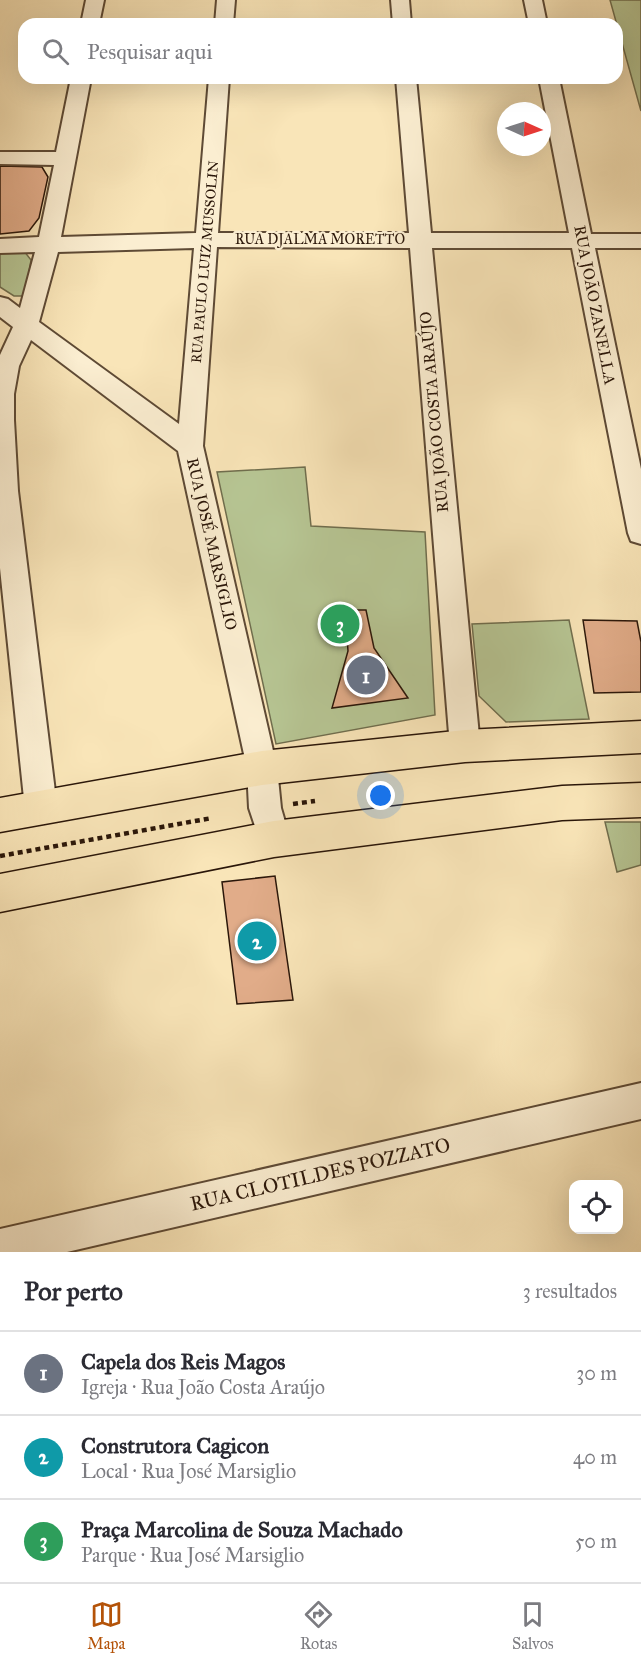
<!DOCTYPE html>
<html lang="pt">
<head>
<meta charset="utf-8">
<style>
  :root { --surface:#fff; --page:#f7f7f7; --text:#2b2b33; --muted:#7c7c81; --line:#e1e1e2; --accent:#b45309 }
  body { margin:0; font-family:"IM FELL Great Primer",serif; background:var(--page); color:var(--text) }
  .controls { position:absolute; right:18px; bottom:18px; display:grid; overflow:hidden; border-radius:12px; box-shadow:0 6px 24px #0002 }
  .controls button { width:54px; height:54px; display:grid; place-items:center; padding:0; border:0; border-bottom:2px solid var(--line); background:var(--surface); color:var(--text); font:30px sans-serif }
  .compass { position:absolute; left:497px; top:102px; width:54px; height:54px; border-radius:50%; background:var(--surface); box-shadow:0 6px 24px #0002; rotate:93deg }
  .you { position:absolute; left:381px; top:796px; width:21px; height:21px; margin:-15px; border:4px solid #fff; border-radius:50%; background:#1a73e8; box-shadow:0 0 0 9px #1a73e833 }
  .badge { display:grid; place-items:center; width:39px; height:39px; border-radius:50%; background:var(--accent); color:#fff; font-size:20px; font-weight:700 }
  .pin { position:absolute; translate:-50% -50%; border:3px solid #fff; box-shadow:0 2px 6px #0006 }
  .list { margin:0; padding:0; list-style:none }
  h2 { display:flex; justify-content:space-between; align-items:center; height:78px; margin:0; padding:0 24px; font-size:26px }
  h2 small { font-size:20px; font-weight:400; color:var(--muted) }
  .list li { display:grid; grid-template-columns:39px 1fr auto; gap:18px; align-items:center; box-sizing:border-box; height:84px; padding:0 24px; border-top:2px solid var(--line) }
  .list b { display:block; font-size:22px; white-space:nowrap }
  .list p { margin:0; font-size:20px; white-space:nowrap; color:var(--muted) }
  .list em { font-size:20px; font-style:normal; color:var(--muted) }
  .icon { flex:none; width:33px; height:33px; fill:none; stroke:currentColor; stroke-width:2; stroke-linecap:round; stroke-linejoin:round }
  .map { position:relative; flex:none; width:641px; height:1252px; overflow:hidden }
  .search { position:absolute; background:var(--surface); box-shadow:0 6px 24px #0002; left:18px; right:18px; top:18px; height:66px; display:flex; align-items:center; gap:15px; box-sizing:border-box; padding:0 21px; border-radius:18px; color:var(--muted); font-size:22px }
  .sheet { height:330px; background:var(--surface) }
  nav { display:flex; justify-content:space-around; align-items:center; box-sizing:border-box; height:84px; border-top:2px solid var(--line); background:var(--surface); font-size:16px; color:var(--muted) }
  nav a { display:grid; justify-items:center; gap:3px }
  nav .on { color:var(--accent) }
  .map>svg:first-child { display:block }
</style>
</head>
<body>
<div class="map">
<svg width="641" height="1252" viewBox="0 0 641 1252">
  <rect width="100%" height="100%" fill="#f9e5b8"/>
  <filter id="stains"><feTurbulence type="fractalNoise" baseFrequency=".00333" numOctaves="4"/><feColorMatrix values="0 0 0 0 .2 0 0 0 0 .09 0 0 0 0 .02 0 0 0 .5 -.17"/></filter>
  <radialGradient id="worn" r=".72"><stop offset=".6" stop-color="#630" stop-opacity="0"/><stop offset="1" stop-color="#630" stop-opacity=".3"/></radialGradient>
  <path fill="#b7c694" stroke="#706e4e" stroke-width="1.5" d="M610,0H641V111Z
    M0,250L24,251L31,260L25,296H14L0,287Z
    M305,467L311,526L425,532L435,715L276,744L217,472Z
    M569,620L589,719L506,722L479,696L472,624Z
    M605,822H641V865L617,872Z"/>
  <path fill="#e1ac89" stroke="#2a1609" stroke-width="1.5" d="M0,166L42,167L48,177L39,218L29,231L0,234Z
    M345,610H366L374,648L408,698L332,708L348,651Z
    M583,620L637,621L641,642V692L594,693Z
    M275,876L293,1000L237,1004L222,882Z"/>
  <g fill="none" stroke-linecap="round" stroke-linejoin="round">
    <g stroke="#5e4a35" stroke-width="4">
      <path id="minor" d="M86,0H104L99,24H81Z
        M217,0H235L233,24H215Z
        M391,0H409L411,24H393Z
        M524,0H542L547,24H529Z
        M71,78H91L61,237L196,233L209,78H229L218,233H409L396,78H416L431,233H569L539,78H559L591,234H641V248H595L641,469V544L631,541L628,533L572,248H432L480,746L476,756L465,760L454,756L450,746L410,248L217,247L203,446L277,768L281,808L290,839L285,850L274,854L263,850L249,808L247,768L178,451L31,340L19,366L14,394V420L18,491L57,808L52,819L41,823L30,819L25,808L0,568V355L13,327L0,317V297L8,299L20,308L35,252L0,253V239L39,237L54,165L0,164V152H56ZM194,248L179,424L39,322L58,252Z
        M641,1083V1119L67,1252H0V1229Z"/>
    </g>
    <g stroke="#2a1609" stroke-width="3">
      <path id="major" d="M641,721V753L465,762L262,785L0,832V798L262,751L465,730Z
        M641,783V817L562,820L274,857L0,912V874L274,821L562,786Z"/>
    </g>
    <path stroke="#2a1609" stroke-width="4.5" stroke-dasharray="5 4" stroke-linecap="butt" d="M293,804L315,801
      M0,856L212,818"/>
    <use href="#minor" fill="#fbeed1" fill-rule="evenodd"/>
    <use href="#major" fill="#f9e5b8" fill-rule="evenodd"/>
  </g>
  <g text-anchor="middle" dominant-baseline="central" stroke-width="4.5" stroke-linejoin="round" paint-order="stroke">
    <g font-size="14" fill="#2a1609" stroke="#fbeed1">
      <text x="320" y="239">RUA DJALMA MORETTO</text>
      <text transform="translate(205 262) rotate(-85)">RUA PAULO LUIZ MUSSOLIN</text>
    </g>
    <g font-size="16" fill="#2a1609" stroke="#fbeed1">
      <text transform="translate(595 305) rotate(79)">RUA JOÃO ZANELLA</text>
      <text transform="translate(434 412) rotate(-95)">RUA JOÃO COSTA ARAÚJO</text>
      <text transform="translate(212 544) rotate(77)">RUA JOSÉ MARSIGLIO</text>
    </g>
    <g font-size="20" fill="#2a1609" stroke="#fbeed1">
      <text transform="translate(320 1174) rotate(-13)">RUA CLOTILDES POZZATO</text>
    </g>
  </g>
  <rect width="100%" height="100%" filter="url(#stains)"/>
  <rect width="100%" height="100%" fill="url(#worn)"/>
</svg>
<div class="controls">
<button><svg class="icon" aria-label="locate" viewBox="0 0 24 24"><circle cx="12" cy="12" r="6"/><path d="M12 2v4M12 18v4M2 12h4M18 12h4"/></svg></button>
</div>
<svg class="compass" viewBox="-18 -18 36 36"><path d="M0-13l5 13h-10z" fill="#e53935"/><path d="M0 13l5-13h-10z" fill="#7c7c81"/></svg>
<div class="you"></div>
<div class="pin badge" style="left:366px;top:675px;background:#6b7280">1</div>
<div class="pin badge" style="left:257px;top:941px;background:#0f9aa8">2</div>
<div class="pin badge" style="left:340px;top:624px;background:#2e9e5b">3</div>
<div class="search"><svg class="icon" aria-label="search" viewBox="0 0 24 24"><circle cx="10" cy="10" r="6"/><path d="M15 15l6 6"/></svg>Pesquisar aqui</div>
</div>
<section class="sheet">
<h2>Por perto<small>3 resultados</small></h2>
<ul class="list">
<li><span class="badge" style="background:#6b7280">1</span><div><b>Capela dos Reis Magos</b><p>Igreja · Rua João Costa Araújo</p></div><em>30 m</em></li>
<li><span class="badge" style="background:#0f9aa8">2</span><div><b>Construtora Cagicon</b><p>Local · Rua José Marsiglio</p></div><em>40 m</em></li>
<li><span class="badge" style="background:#2e9e5b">3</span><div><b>Praça Marcolina de Souza Machado</b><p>Parque · Rua José Marsiglio</p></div><em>50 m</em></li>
</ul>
</section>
<nav>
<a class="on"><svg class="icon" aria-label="map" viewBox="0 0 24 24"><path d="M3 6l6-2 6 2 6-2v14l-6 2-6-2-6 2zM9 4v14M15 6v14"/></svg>Mapa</a>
<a><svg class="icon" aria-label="directions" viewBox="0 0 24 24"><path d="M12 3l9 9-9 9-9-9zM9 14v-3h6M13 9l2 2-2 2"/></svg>Rotas</a>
<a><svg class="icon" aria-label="saved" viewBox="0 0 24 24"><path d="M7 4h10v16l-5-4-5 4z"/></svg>Salvos</a>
</nav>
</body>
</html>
